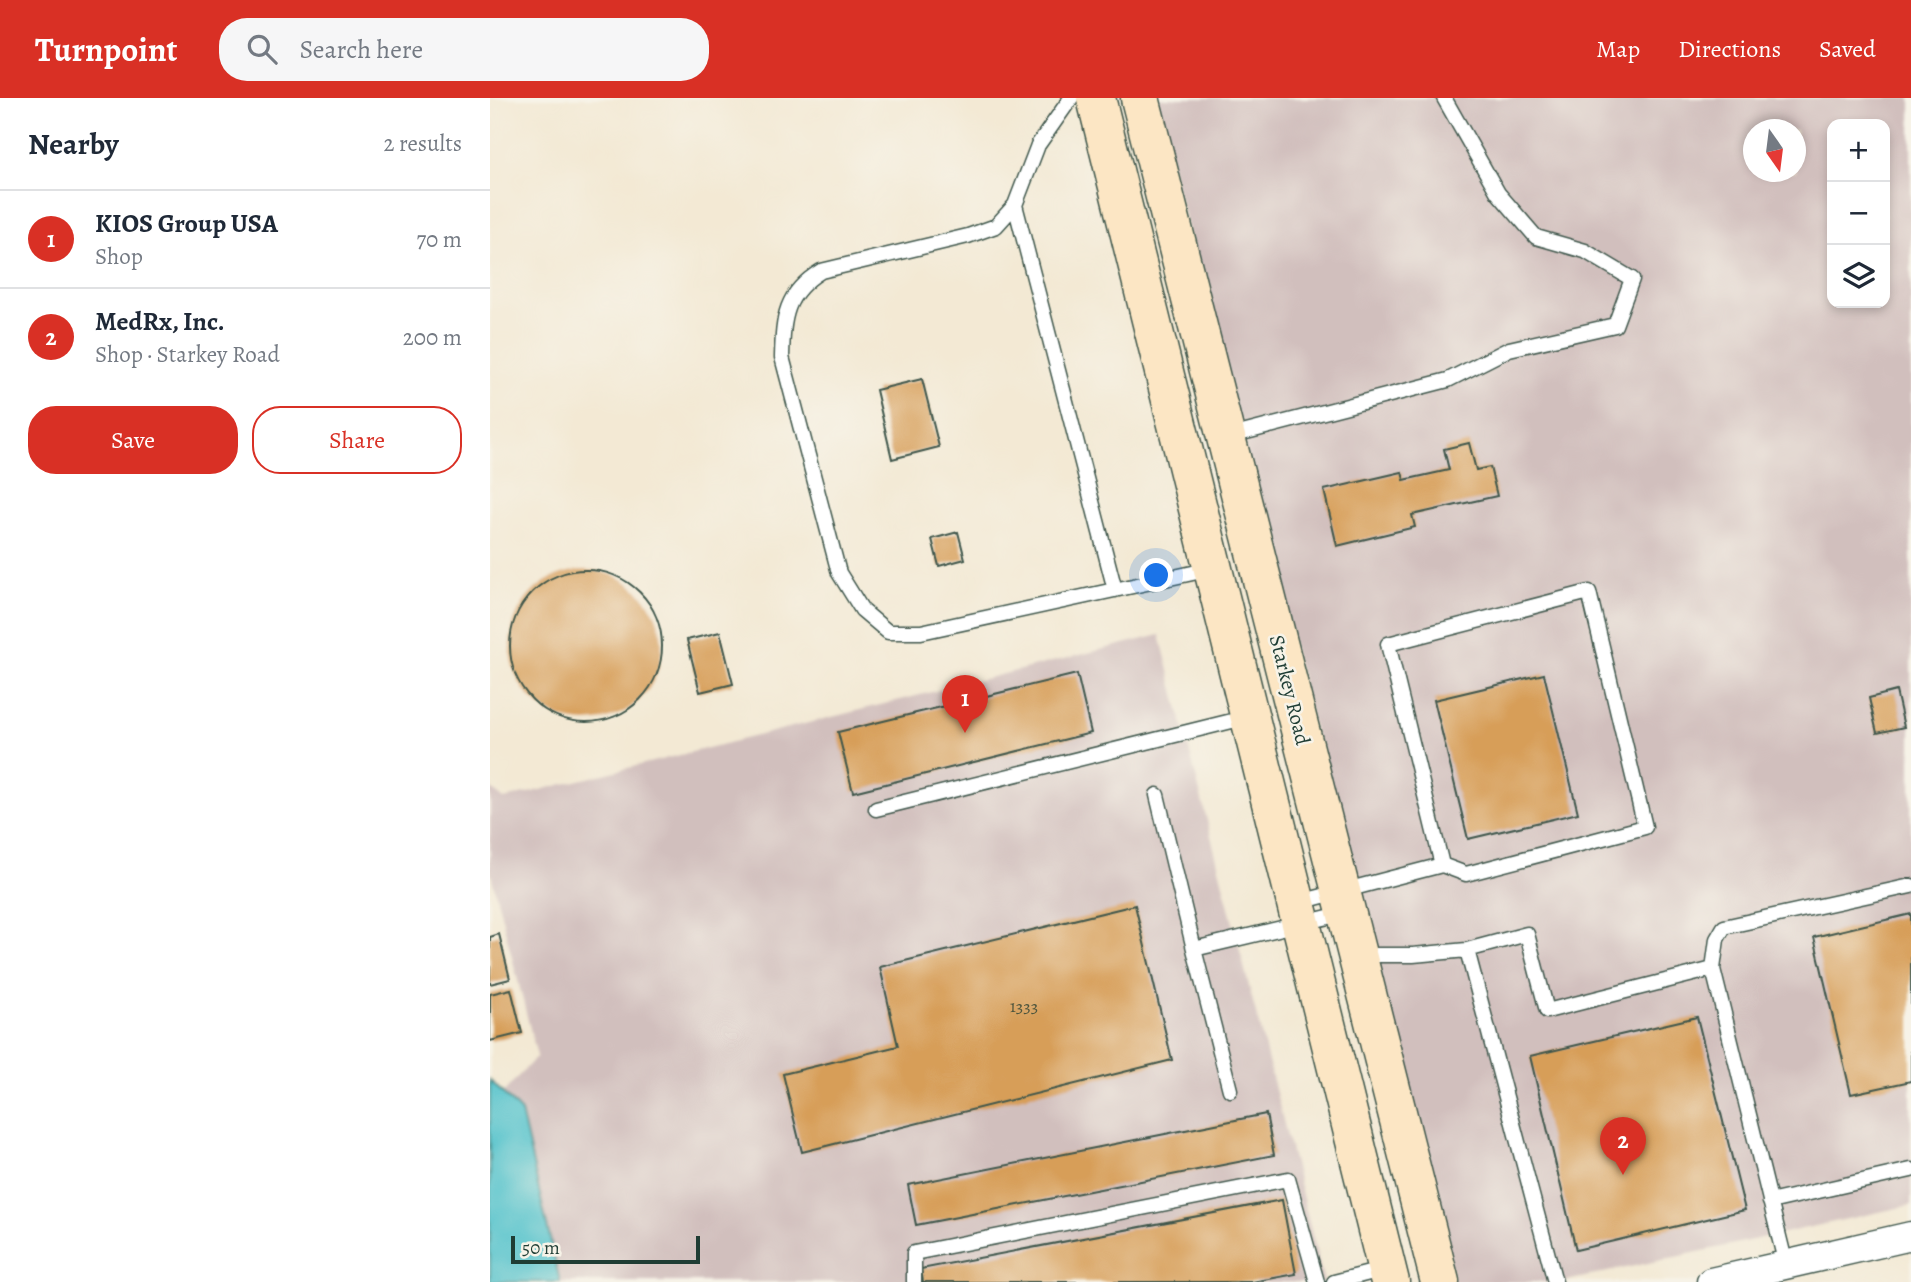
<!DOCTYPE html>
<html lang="en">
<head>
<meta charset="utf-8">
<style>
  :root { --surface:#fff; --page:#f6f6f7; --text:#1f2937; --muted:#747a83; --line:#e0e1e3; --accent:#d93025 }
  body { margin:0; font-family:Alegreya,serif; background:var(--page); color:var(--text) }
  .controls { position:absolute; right:21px; top:21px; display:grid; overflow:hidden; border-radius:14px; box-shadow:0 4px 10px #0003 }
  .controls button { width:63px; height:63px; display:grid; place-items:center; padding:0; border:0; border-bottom:2px solid var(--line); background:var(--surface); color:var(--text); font:35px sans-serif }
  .compass { position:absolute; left:1253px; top:21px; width:63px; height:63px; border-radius:50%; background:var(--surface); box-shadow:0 4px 10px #0003; rotate:166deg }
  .scale { position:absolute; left:21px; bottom:18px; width:189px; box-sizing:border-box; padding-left:7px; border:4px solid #1f3d34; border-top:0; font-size:19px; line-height:24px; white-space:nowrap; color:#1f3d34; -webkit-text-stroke:5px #f7f3e8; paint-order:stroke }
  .you { position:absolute; left:667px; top:478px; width:24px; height:24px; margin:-18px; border:5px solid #fff; border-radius:50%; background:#1a73e8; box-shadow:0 0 0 10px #1a73e833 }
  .badge { display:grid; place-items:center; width:46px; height:46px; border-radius:50%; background:var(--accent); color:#fff; font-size:23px; font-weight:700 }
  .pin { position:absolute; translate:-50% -58px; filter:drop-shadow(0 2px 4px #0008) }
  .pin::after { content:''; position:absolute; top:37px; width:24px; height:21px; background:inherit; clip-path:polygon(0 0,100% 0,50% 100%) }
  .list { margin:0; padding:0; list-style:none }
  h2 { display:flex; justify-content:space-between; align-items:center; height:91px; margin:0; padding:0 28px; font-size:30px }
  h2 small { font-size:23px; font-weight:400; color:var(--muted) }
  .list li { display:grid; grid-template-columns:46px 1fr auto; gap:21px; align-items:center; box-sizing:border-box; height:98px; padding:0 28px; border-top:2px solid var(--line) }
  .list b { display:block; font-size:26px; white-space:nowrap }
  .list p { margin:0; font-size:23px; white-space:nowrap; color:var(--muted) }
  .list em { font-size:23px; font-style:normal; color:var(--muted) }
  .actions { display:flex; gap:14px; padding:21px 28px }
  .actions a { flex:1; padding:16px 0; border:2px solid var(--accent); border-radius:28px; text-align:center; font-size:24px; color:var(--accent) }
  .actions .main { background:var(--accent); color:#fff }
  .icon { flex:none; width:38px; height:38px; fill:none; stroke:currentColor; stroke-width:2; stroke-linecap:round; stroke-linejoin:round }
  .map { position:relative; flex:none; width:1421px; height:1184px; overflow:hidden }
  header { display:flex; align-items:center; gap:42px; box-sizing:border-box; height:98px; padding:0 35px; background:var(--accent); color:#fff }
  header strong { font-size:33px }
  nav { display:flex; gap:38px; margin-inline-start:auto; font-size:24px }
  .search { width:490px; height:63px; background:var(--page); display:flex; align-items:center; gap:18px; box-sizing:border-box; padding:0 24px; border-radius:28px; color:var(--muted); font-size:26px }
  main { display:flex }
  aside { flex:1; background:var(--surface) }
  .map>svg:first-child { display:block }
</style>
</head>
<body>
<header>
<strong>Turnpoint</strong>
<div class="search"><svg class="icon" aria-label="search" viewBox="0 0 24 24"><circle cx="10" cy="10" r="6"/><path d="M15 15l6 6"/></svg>Search here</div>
<nav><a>Map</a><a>Directions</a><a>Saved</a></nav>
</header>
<main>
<aside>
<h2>Nearby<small>2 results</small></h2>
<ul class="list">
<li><span class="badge">1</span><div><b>KIOS Group USA</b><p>Shop</p></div><em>70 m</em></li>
<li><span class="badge">2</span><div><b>MedRx, Inc.</b><p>Shop · Starkey Road</p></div><em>200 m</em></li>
</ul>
<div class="actions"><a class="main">Save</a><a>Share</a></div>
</aside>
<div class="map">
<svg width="1421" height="1184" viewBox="0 0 1421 1184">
  <rect width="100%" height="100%" fill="#f7f3e8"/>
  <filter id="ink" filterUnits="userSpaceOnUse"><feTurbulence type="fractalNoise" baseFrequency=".0143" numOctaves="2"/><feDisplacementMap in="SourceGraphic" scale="14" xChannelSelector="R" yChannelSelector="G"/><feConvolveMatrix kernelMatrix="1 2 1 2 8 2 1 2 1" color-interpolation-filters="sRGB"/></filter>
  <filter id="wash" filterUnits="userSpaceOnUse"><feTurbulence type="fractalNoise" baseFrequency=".00686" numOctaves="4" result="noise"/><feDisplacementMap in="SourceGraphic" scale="28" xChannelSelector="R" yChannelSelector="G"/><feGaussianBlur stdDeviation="1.57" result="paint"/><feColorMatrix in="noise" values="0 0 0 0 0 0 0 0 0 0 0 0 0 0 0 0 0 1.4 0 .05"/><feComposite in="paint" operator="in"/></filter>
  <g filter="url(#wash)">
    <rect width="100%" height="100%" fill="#f3e9d4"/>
    <path fill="#d1bfbd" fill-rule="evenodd" d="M664,0H1421V1107L1072,1184H964ZM1342,26H1395V205H1342ZM1264,32H1306V74H1264Z
      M670,537L834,1184H70L31,1014L13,995L47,958L0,772V690L14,701Z"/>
    <path fill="#55c3cc" stroke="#3a8080" stroke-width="2" d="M0,982L31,1014L70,1184H0Z"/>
    <g id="blocks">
      <path fill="#d79e59" d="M432,281L449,349L402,361L386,292Z
        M979,345L986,372L1000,369L1007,398L922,417L925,429L847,448L834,392L912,374L914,382L959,372L954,351Z
        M468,434L475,461L449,468L442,441Z
        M20 548a76 76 0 1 1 152 0a76 76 0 1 1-152 0Z
        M230,534L243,586L210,594L197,542Z
        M587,576L601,635L363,694L348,634Z
        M1054,576L1088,715L978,741L944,602Z
        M1406,593L1414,629L1387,635L1379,600Z
        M645,807L682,962L312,1054L293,976L408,948L390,869Z
        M1421,816V983L1361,996L1324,839Z
        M9,836L20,881L0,886V839Z
        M21,891L32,935L0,943V896Z
        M1207,919L1255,1112L1086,1152L1040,958Z
        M776,1016L784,1057L426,1127L418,1087Z
        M792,1102L806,1176L762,1184H433L431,1171Z"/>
    </g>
  </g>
  <g filter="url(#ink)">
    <use href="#blocks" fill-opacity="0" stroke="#3f574c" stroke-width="2"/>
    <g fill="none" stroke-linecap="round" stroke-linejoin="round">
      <g stroke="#3f574c" stroke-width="17">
        <path id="service" d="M581,0L548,47L525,107L506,128L478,138L331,173C295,195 293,219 292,259L349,475L372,512L398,534H431L721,471
          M525,107L625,492
          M737,339L958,282L1019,251L1125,227L1142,181L1095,153L1046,139L1008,95L954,0
          M667,697L704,851
          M386,711L758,619
          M806,805L952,767L898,546L1099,494L1155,729L976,776L952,767
          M870,857H923L977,852
          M1223,871L1227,841L1234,829L1421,788
          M740,992L704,851L855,815
          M1280,1104L1421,1072
          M424,1184V1155L798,1081L827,1184
          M844,1184L895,1171
          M1065,1184L977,852L1037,836L1057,913L1223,871L1296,1167"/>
      </g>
      <g stroke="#3f574c" stroke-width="31">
        <path id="minor" d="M1221,1184L1421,1138"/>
      </g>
      <g stroke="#3f574c" stroke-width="41">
        <path id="secondary" d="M606,0L900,1184
          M650,0L950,1184"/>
      </g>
      <use href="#service" stroke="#fff" stroke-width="14"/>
      <use href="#minor" stroke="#fff" stroke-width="28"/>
      <use href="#secondary" stroke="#fce6c4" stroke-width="38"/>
    </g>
  </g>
  <g text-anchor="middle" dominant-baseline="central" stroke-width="5" stroke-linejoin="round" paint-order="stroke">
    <g font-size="18" fill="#4d553d">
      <text x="534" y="908">1333</text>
    </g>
    <g font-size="21" fill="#1f3d34" stroke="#f7f3e8">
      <text transform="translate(800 592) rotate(76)">Starkey Road</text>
    </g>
  </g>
</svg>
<div class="controls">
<button>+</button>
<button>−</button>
<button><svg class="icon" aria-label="layers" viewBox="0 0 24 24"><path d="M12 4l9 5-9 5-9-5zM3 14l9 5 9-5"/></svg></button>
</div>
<svg class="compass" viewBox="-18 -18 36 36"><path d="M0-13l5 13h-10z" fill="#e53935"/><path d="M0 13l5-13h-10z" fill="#747a83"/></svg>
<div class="scale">50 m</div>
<div class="you"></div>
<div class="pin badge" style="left:475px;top:635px">1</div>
<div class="pin badge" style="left:1133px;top:1077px">2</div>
</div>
</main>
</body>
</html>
